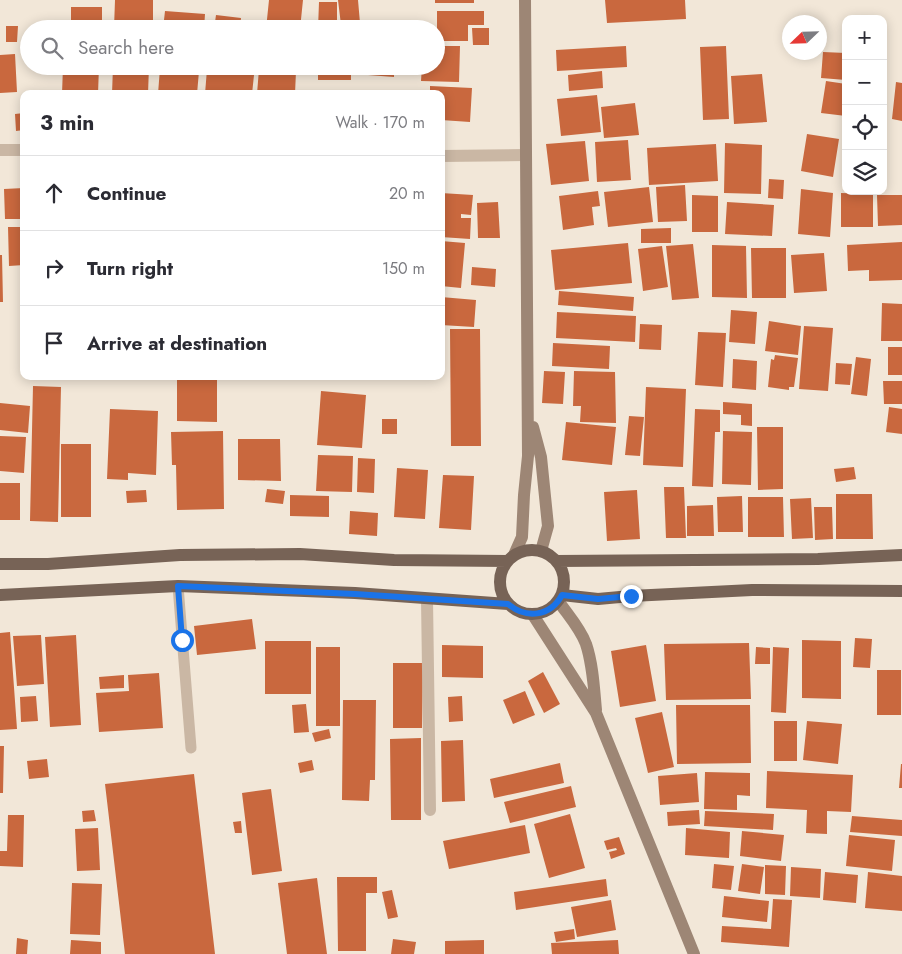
<!DOCTYPE html>
<html lang="en">
<head>
<meta charset="utf-8">
<style>
  :root { --surface:#fff; --page:#f2f2f3; --text:#2b2b33; --muted:#7c7c81; --line:#e1e1e2 }
  body { margin:0; font-family:Jost,sans-serif; background:var(--page); color:var(--text) }
  .controls { position:absolute; right:15px; top:15px; display:grid; overflow:hidden; border-radius:10px; box-shadow:0 2px 12px #0003 }
  .controls button { width:45px; height:45px; display:grid; place-items:center; padding:0; border:0; border-bottom:1px solid var(--line); background:var(--surface); color:var(--text); font:25px sans-serif }
  .compass { position:absolute; left:782px; top:15px; width:45px; height:45px; border-radius:50%; background:var(--surface); box-shadow:0 2px 12px #0003; rotate:247deg }
  .stop { position:absolute; width:15px; height:15px; margin:-11px; border:4px solid #1a73e8; border-radius:50%; background:#fff }
  .stop.end { background:#1a73e8; border-color:#fff; box-shadow:0 1px 5px #0008 }
  .list { margin:0; padding:0; list-style:none }
  h2 { display:flex; justify-content:space-between; align-items:center; height:65px; margin:0; padding:0 20px; font-size:21px }
  h2 small { font-size:16px; font-weight:400; color:var(--muted) }
  .list li { display:grid; grid-template-columns:32px 1fr auto; gap:15px; align-items:center; box-sizing:border-box; height:75px; padding:0 20px; border-top:1px solid var(--line) }
  .list b { display:block; font-size:19px; white-space:nowrap }
  .list em { font-size:16px; font-style:normal; color:var(--muted) }
  .icon { flex:none; width:28px; height:28px; fill:none; stroke:currentColor; stroke-width:2; stroke-linecap:round; stroke-linejoin:round }
  .map { position:relative; flex:none; width:902px; height:954px; overflow:hidden }
  .search { position:absolute; background:var(--surface); box-shadow:0 2px 12px #0003; left:20px; top:20px; width:425px; height:55px; display:flex; align-items:center; gap:12px; box-sizing:border-box; padding:0 18px; border-radius:28px; color:var(--muted); font-size:19px }
  .panel { position:absolute; background:var(--surface); box-shadow:0 2px 12px #0003; left:20px; top:90px; width:425px; height:290px; border-radius:10px }
  .map>svg:first-child { display:block }
</style>
</head>
<body>
<div class="map">
<svg width="902" height="954" viewBox="0 0 902 954">
  <rect width="100%" height="100%" fill="#f2e7d8"/>
  <path fill="#c9683e" d="M115,0H153V29L114,28Z
    M269,0H303L300,29H266Z
    M338,0H358L360,23L341,25Z
    M435,0H474V3H435Z
    M605,0H685L686,19L607,23Z
    M319,2H337V29H318Z
    M71,7H102V29H71Z
    M165,11L205,14L204,29H163Z
    M437,11H484V25H468V41H437Z
    M216,15L241,18L240,29H214Z
    M6,26H18L17,42H6Z
    M472,28H489V45H473Z
    M436,46H460L459,82L421,81L422,66H436Z
    M626,46L627,67L557,71L556,50Z
    M726,46L729,119L703,120L700,47Z
    M823,52L846,53V80L821,78Z
    M15,54L17,92L0,93V55Z
    M63,66H99L98,94H62Z
    M113,66H149L148,94H112Z
    M318,66H351V80H318Z
    M355,66H394V77L355,74Z
    M160,68L199,71L197,94H158Z
    M207,69L254,75L252,94H205Z
    M259,69L296,71L295,94H257Z
    M602,71L603,88L569,91L568,75Z
    M762,74L767,122L734,124L731,76Z
    M826,81L846,84V116L821,113Z
    M896,82L902,83V121L892,119Z
    M430,86L472,88L470,122L441,120V94H430Z
    M597,95L601,132L561,136L557,99Z
    M635,103L639,135L604,138L601,107Z
    M24,113V130L16,131L15,114Z
    M807,134L839,139L833,177L801,171Z
    M628,140L631,180L597,182L595,142Z
    M585,141L589,181L551,185L546,144Z
    M725,143L762,145L761,194L724,193Z
    M716,144L718,181L649,185L647,148Z
    M769,179L784,180L783,199L768,198Z
    M685,185L687,221L658,222L656,187Z
    M649,187L653,222L608,227L604,192Z
    M24,188V219H5L4,189Z
    M801,189L833,193L830,237L798,234Z
    M598,191L600,206L592,207L594,225L563,230L559,196Z
    M441,193L473,195L471,215L461,214V218H471L470,239L441,237Z
    M841,193L873,194V227H841Z
    M692,195L718,196V232H692Z
    M877,195H902V225L878,226Z
    M498,202L500,238H478L477,203Z
    M727,202L774,205L772,236L725,234Z
    M8,227H24V265L9,266Z
    M671,228V243H641V229Z
    M441,241L465,243L461,288L441,286Z
    M902,242V280L869,281V270L848,271L847,245Z
    M628,243L632,283L555,290L551,250Z
    M693,244L699,298L672,300L666,246Z
    M712,245L746,246L747,298L712,297Z
    M662,246L668,287L643,291L638,249Z
    M751,248H786V298H752Z
    M824,253L827,291L794,293L791,255Z
    M0,255H2L3,302H0Z
    M472,267L496,269L495,287L471,285Z
    M559,291L634,297L633,311L558,305Z
    M441,297L476,300L474,327L441,325Z
    M882,303L902,304V341H881Z
    M731,310L757,312L755,344L729,342Z
    M557,312L636,316L635,342L556,338Z
    M769,321L801,326L798,355L765,351Z
    M640,324L662,325L661,350L639,349Z
    M804,326L833,328L828,391L799,389Z
    M450,329H480L481,446H451Z
    M698,332L726,333L723,387L695,385Z
    M553,343L610,346L609,369L552,366Z
    M888,347H902V375H888Z
    M775,355L798,358L794,387H789V390L768,387L771,359L774,360Z
    M856,357L871,359L867,396L851,394Z
    M733,359L757,361L756,390L732,388Z
    M836,363L852,364L850,385L835,384Z
    M544,371L565,372L563,404L542,403Z
    M574,371L615,372L616,423L580,422L581,406H573Z
    M177,379L217,380V422L177,421Z
    M883,381H902V404H884Z
    M33,386L61,387L58,522L30,521Z
    M646,387L686,389L683,467L643,465Z
    M321,391L366,395L362,448L317,445Z
    M723,402L752,404V426L741,425V415L723,414Z
    M0,403L30,406L28,433L0,430Z
    M889,407L902,409V434L886,432Z
    M110,409L158,411L156,475L128,473V480L107,479Z
    M695,409L720,410V432H715L713,487L692,486Z
    M629,416L644,417L640,456L625,455Z
    M382,419H397V434H382Z
    M566,422L616,427L612,465L562,460Z
    M757,427H783V489L758,490Z
    M223,431L224,509L177,510L176,465H172L171,432Z
    M723,431L752,432L751,485L722,484Z
    M0,436L26,437L24,473L0,471Z
    M238,439H280L281,481L238,480Z
    M61,444H91V517H61Z
    M318,455L353,456L352,492L316,491Z
    M358,458L375,459L374,493L357,492Z
    M854,467L856,479L836,482L834,469Z
    M397,468L428,470L425,519L394,517Z
    M443,475L474,476L471,530L439,528Z
    M0,483H20V520H0Z
    M664,487H684L686,538H666Z
    M267,489L285,491L283,504L265,502Z
    M146,490L147,502L127,503L126,491Z
    M637,490L640,539L607,541L604,492Z
    M836,494H872L873,539H836Z
    M290,495L329,496V517L290,516Z
    M742,496L743,532H718L717,497Z
    M748,497H783L784,537H748Z
    M811,498L813,538L792,539L790,499Z
    M713,505L714,536H687V506Z
    M814,507H832L833,539L815,540Z
    M350,511L378,513L377,536L349,534Z
    M252,619L256,649L197,655L194,626Z
    M10,632L17,729L0,730V633Z
    M41,635L44,684L17,686L13,636Z
    M76,635L81,725L50,727L45,637Z
    M855,638L872,639L870,668L853,667Z
    M802,640L841,641V699L802,698Z
    M265,641H311V694H265Z
    M749,643L751,699L666,700L664,644Z
    M442,645L483,646V678L442,677Z
    M646,645L656,701L620,707L611,651Z
    M316,647H340V726H316Z
    M756,647L770,648V664H755Z
    M773,647L789,648L786,713L771,712Z
    M393,663H423L422,728H393Z
    M877,670H901V715H877Z
    M543,672L560,704L544,713L528,681Z
    M159,673L163,728L99,732L96,693L129,691L128,675Z
    M124,675V688L100,689L99,677Z
    M525,691L535,715L513,724L503,700Z
    M36,696L38,721L21,722L20,697Z
    M462,696L463,721L449,722L448,697Z
    M343,700H376L375,780H370L369,801L342,800Z
    M306,704L309,732L294,733L292,705Z
    M676,705H750L751,763L677,764Z
    M662,712L674,767L648,773L635,718Z
    M774,721H797V761H774Z
    M807,721L842,724L838,764L803,760Z
    M329,729L331,738L315,742L312,733Z
    M421,738V820H391L390,739Z
    M463,740L465,801L442,802L441,741Z
    M0,746H4L3,793H0Z
    M47,759L49,777L29,779L27,761Z
    M312,760L314,770L300,773L298,763Z
    M560,763L564,783L494,798L490,779Z
    M901,764H902V788H899Z
    M767,771L853,775L851,812L827,811V834L806,833L807,810L766,808Z
    M705,772L750,773V796L737,795V810L704,809Z
    M697,773L699,802L660,805L658,776Z
    M194,774L215,954H125L105,784Z
    M571,786L576,807L510,823L504,802Z
    M271,789L282,871L252,875L242,793Z
    M94,810L96,821L83,822L82,811Z
    M699,810L700,824L668,826L667,812Z
    M705,811L774,814L773,830L704,826Z
    M570,814L585,868L549,878L534,824Z
    M8,815H24L23,867L0,866V851H7Z
    M852,816L902,820V836L850,832Z
    M241,821L242,833H235L233,822Z
    M525,825L530,853L449,869L443,841Z
    M98,828L100,870L77,871L75,829Z
    M686,828L730,832L729,858L685,855Z
    M742,831L784,835L781,861L740,856Z
    M849,835L895,840L892,871L846,866Z
    M619,837L625,854L611,859L609,852L617,850L616,848L607,850L604,841Z
    M714,864L734,866L731,890L712,888Z
    M742,864L764,867L760,894L738,891Z
    M765,865L786,866L785,895L765,894Z
    M791,867L821,869L820,898L790,896Z
    M825,872L858,875L856,903L823,900Z
    M868,872L902,876V911L865,908Z
    M337,877H377V893H366V951H338Z
    M317,878L327,954H287L278,883Z
    M606,879L608,896L516,910L514,892Z
    M72,883L102,884L100,935L70,934Z
    M392,890L398,917L388,919L382,892Z
    M724,896L769,901L767,922L722,917Z
    M773,899L792,900L789,947L721,942L722,926L771,929Z
    M611,900L616,930L577,937L571,907Z
    M574,929L575,939L556,942L554,932Z
    M17,938L28,940L27,954H16Z
    M393,939L416,942L414,954H391Z
    M71,940L101,942V954H70Z
    M484,940V954H445V941Z
    M618,940L619,954H552L551,943Z"/>
  <g fill="none" stroke-linecap="round" stroke-linejoin="round">
    <path stroke="#cab7a4" stroke-width="11" d="M178,586L191,748"/>
    <path stroke="#cab7a4" stroke-width="12" d="M0,150H24
      M441,156L525,155
      M427,599L430,810"/>
    <path stroke="#9d8675" stroke-width="12" d="M533,427L541,457L548,526L541,551
      M514,555L522,537L524,495L528,456L525,0
      M559,602C568,615 580,628 586,644C593,665 594,689 596,710
      M533,615L596,713L694,954"/>
    <path stroke="#776356" stroke-width="12" d="M500 582a32 32 0 1 1 64 0a32 32 0 1 1-64 0Z
      M556,561L818,559L902,555
      M0,564H48L180,555L300,554L394,560L508,561
      M0,595L178,586L355,593L508,604
      M562,595L598,599L631,596L752,590L902,591"/>
  </g>
  <g fill="none" stroke-linecap="round" stroke-linejoin="round">
    <path stroke="#1a73e8" stroke-width="6" d="M182,640L178,586L355,594L508,604C526,619 550,617 562,595L598,599L631,596"/>
  </g>
</svg>
<div class="controls">
<button>+</button>
<button>−</button>
<button><svg class="icon" aria-label="locate" viewBox="0 0 24 24"><circle cx="12" cy="12" r="6"/><path d="M12 2v4M12 18v4M2 12h4M18 12h4"/></svg></button>
<button><svg class="icon" aria-label="layers" viewBox="0 0 24 24"><path d="M12 4l9 5-9 5-9-5zM3 14l9 5 9-5"/></svg></button>
</div>
<svg class="compass" viewBox="-18 -18 36 36"><path d="M0-13l5 13h-10z" fill="#e53935"/><path d="M0 13l5-13h-10z" fill="#7c7c81"/></svg>
<div class="stop" style="left:182px;top:640px"></div>
<div class="stop end" style="left:631px;top:596px"></div>
<div class="search"><svg class="icon" aria-label="search" viewBox="0 0 24 24"><circle cx="10" cy="10" r="6"/><path d="M15 15l6 6"/></svg>Search here</div>
<section class="panel">
<h2>3 min<small>Walk · 170 m</small></h2>
<ul class="list">
<li><svg class="icon" aria-label="ahead" viewBox="0 0 24 24"><path d="M12 20V5M6 11l6-6 6 6"/></svg><div><b>Continue</b></div><em>20 m</em></li>
<li><svg class="icon" aria-label="right" viewBox="0 0 24 24"><path d="M7 20v-9h11M14 6l5 5-5 5"/></svg><div><b>Turn right</b></div><em>150 m</em></li>
<li><svg class="icon" aria-label="arrive" viewBox="0 0 24 24"><path d="M6 21V4h12l-3 4 3 4H6"/></svg><div><b>Arrive at destination</b></div></li>
</ul>
</section>
</div>
</body>
</html>
